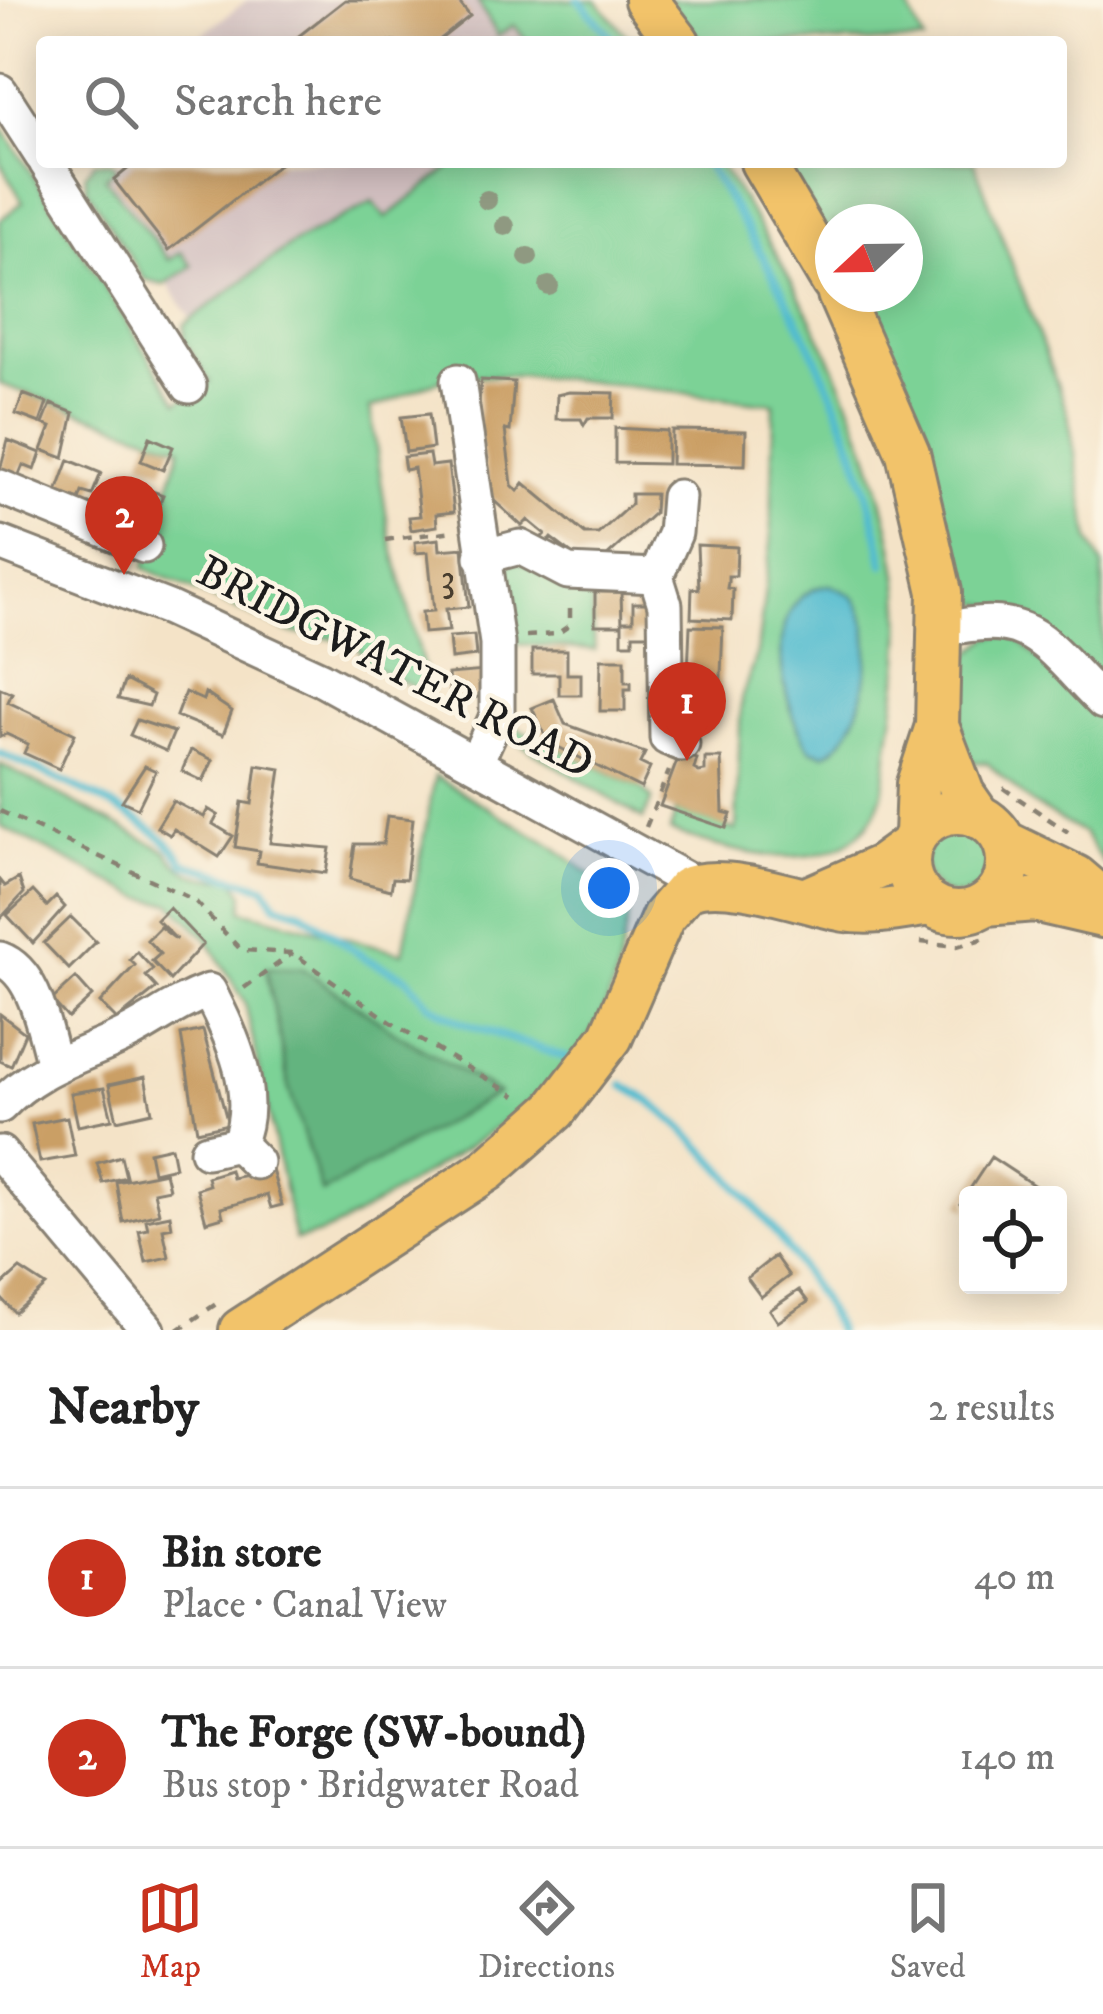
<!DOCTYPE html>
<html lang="en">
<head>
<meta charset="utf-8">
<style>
  :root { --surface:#fff; --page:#f2f2f2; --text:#222; --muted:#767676; --line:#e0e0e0; --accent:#c8321e }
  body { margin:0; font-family:"IM FELL DW Pica",serif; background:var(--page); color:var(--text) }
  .controls { position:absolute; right:36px; bottom:36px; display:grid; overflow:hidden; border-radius:12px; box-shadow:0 6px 30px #0003 }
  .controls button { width:108px; height:108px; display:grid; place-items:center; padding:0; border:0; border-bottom:3px solid var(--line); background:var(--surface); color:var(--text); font:60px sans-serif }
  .compass { position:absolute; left:815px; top:204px; width:108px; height:108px; border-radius:50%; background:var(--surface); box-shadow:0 6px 30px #0003; rotate:248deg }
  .you { position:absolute; left:609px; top:888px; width:42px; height:42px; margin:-30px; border:9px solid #fff; border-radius:50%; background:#1a73e8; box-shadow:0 0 0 18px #1a73e833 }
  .badge { display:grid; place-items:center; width:78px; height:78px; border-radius:50%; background:var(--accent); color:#fff; font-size:39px; font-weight:700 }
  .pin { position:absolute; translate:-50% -99px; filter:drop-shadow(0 3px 6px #0008) }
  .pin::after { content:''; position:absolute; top:63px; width:42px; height:36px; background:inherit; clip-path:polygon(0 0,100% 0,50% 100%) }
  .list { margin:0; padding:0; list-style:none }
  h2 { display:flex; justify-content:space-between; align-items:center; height:156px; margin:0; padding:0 48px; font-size:51px }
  h2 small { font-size:39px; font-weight:400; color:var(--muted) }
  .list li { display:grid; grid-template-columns:78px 1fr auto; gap:36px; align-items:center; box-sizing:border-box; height:180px; padding:0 48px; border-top:3px solid var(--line) }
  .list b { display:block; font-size:45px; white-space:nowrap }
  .list p { margin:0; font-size:39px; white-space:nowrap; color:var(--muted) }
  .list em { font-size:39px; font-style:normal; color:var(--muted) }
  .icon { flex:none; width:66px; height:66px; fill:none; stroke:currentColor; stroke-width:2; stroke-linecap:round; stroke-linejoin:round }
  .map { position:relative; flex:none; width:1103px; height:1330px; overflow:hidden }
  .search { position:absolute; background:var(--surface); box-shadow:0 6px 30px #0003; left:36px; right:36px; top:36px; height:132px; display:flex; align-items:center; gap:30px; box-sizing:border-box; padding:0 42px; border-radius:12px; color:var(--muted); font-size:45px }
  .sheet { height:516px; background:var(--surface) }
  nav { display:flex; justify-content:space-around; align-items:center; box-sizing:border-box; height:168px; border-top:3px solid var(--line); background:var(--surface); font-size:33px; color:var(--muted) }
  nav a { display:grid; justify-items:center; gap:6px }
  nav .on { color:var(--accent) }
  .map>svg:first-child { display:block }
</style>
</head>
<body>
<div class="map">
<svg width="1103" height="1330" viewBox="0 0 1103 1330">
  <rect width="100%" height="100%" fill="#fcf5e5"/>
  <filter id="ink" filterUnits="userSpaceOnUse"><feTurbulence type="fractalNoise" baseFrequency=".00833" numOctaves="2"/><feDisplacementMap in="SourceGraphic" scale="24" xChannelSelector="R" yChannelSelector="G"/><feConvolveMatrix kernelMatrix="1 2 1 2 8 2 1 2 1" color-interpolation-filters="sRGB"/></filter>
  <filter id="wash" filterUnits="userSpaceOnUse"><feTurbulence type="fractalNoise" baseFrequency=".004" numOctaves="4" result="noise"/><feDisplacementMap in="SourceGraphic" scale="48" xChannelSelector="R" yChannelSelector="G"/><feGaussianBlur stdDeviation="2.7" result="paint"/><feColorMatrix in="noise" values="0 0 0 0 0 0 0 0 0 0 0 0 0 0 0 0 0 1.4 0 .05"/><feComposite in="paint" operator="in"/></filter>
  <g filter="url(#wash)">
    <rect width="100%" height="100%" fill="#f4e3c7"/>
    <path fill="#d2bfc0" d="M247,0H494L528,42H193Z
      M90,162H457L385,218L292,244L191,319L168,284L155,286L144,279L87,189Z"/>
    <path fill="#7bd296" stroke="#4c7759" stroke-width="3" d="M477,0H596L632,42H528L514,25L498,36Z
      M668,0H905L924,42H701Z
      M0,124L178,402L210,382L184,340V325L292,244L373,202L386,218L457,162H718C798,282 871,417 896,562C907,623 899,684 889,744C886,768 886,794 874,815C835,884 726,851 670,831L676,811L736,830L741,699L757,653L771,542L774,403C683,397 523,363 439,381C415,387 395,403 370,408L389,532L431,696L369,665L355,642L290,632L144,568L181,447L0,384V220L23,202L0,162Z
      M95,162H111L116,168L105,178L169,260L181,252L192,266L164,285L144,279L87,189L85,174Z
      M782,162H974L1068,414L1090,540L1103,566V688L1030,616L961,598L858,294H905V222H833V246Z
      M515,561L591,585L595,650L516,644L497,592L498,574Z
      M1011,633L1103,718V863L1084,834L1031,803L987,763L973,762L960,740L962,661L990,637Z
      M510,725L641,788L652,799L643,819L507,735Z
      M0,764L166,851C182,875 205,881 233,878L244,894L242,910L403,953L435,776L554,847L630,905C625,932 621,961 613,987C585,1079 486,1136 410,1183C372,1206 338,1233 295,1240L245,1002L207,939L171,903L142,898L0,826Z
      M924 863a33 33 0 1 1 66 0a33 33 0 1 1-66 0Z"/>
    <path fill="#64b47f" stroke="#40684e" stroke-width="3" d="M266,968H302L398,1034L498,1093L322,1193L289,1089Z"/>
    <path fill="#52bccf" stroke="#376c76" stroke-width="3" d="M830,585C839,589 849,592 855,599C881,633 866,738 824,754L810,749C779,704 758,595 830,585Z"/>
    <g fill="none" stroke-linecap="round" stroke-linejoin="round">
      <path stroke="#52bccf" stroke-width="8" d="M579,0L615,42
        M705,162C785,287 858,417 884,564
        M0,753C48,776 159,817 184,863L264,887L276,904L302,912L366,959L406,977L430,1005L461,1022L567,1058
        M623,1085C696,1122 801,1255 837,1330"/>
    </g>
    <g id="blocks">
      <path fill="#ca9f65" d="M345,0H457L470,16L437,42H291Z
        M136,162H282L169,250L114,180Z
        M481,380L514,382L510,431L505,430L512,485L518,491L524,483L585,534H598L631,504V494H655L654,513L606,557H576L551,538L547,543L541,538L545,534L528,520L522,526L490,497L477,428Z
        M569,392L614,393L613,418H588L584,425L581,419H556L557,395Z
        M23,394L47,403L40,423L16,414Z
        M51,404L74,413L64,458L42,450L51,427L43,424Z
        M429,414L433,448L406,452L401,417Z
        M615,428L667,431V464L615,463Z
        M672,430L746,431L745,465L671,464Z
        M150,437L173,447L163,470L141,461Z
        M8,440L41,453L35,470L23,465L18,477L0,470Z
        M429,454L431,466L448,464L454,512L436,514L437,526L411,530L409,517L420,516L414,468L405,470L403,457Z
        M69,460L101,473L92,495L82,492L79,500L57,492Z
        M138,486L163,495L149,529L112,514L120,494L133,499Z
        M439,539L440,550L463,548L469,607L446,609L449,631L424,633L422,612L434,611L428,552L416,553L415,542Z
        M697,545L737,547L736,576H728V582L727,588L733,589L732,620L691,618L692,588L699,589Z
        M595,592H621L622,625H595Z
        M633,603H653L654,634H633V643H622V621H633Z
        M690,626L723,627L720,698L687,696Z
        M474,635L476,656L451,659L449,637Z
        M532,650H567V674H581V695H559V674H532Z
        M601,659H625V682H631V689H625V711H600Z
        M485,671L488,696L450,700L448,674Z
        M125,680L153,695L149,706L118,699Z
        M0,688L12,693L8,702L75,734L59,769L24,753L28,744L6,734L0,737Z
        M185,692L203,700L205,693L232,711L223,735L176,716Z
        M554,699L565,724L645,753L640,763L650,768L641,788L548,742L532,708Z
        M137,720L174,732L166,751L130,735Z
        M191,750L213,760L203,781L182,771Z
        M680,753L697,759L694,769L699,772L705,771V758H721L723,812L731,814L726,828L660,806Z
        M257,765L281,769L270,843L330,848L326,873L257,863L259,851L235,847L242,802L252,804Z
        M145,766L156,771L138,808L122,801Z
        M173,801L204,817L208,809L218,815L213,824L233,836L219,857L174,829L170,835L157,827Z
        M387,816L413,819L406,879L393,878L391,890L350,879L355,844H383Z
        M19,878L24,893L0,919V880L5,886Z
        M33,891L47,906L56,897L65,907L33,943L7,915Z
        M169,908L203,944L170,980L152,961L160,954L147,940L160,927L177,940L157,920Z
        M71,917L96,942L69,969L44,943Z
        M137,952L153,969L146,976L157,988L117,1020L100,1003L135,965L130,960Z
        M76,978L92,996L68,1018L52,1000Z
        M0,1014L25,1033L11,1066L0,1061Z
        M203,1030L228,1124L197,1131L181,1035Z
        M145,1077L152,1112L117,1120L109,1085Z
        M104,1088L112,1119L78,1126L71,1093Z
        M67,1117L75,1156L40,1162L32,1124Z
        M171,1147L175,1167L153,1172L149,1152Z
        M121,1156L126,1177L103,1183L97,1163Z
        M991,1157L1035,1186L1028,1195H968V1210L960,1204Z
        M230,1170L232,1178L272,1170L282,1205L271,1208L267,1195L221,1208L223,1217L206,1222L197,1189L209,1185L207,1177Z
        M165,1172L169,1189L154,1192L159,1213L123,1222L116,1182Z
        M170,1215L172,1227L163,1229L169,1257L146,1262L139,1231L148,1229L146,1220Z
        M775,1256L789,1276L761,1297L747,1278Z
        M20,1269L46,1286L15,1313L0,1297V1287Z
        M799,1290L808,1302L778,1322L770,1310Z"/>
    </g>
  </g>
  <g filter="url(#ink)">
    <use href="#blocks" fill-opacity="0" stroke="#888072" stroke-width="3"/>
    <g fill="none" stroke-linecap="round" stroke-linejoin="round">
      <g stroke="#888072" stroke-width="39">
        <path id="minor" d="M0,91L42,156
          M46,162L189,386
          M458,381L497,643V716L477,760
          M0,487L144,546
          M678,497L675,533L656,576L665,605L667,738L682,744
          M0,543L168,608L321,679L696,885
          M482,557L520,547L568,572L656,576
          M942,630C1033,608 1043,643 1103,702
          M0,959C36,972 44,1031 54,1064
          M0,1106C35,1069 71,1060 115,1040C149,1026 171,1004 209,991C232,1037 260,1094 238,1144
          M207,1151L238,1144L256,1162
          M0,1153L148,1330"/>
      </g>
      <g stroke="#888072" stroke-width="48">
        <path id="major" d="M646,0L678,42
          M762,162L833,282
          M839,294L908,453L940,592L937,726L918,784L916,834
          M937,726L963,794L979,817
          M908 862a50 50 0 1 1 100 0a50 50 0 1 1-100 0Z
          M1004,842L1076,877L1103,900
          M809,898L882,866L911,845
          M986,904L1034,900L1103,916
          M241,1330L487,1170L555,1110L611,1037L663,917L687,889C724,872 806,903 845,910C873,915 903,908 930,904"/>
      </g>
      <path stroke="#888072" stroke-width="4.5" stroke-dasharray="9 9" stroke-linecap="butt" d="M385,540L453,531
        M526,636L557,634L570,625V601
        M1003,788L1068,832
        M0,811L194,900L241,950L293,953L395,1025L516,1096
        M646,827L669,771
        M921,942L957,946L986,938
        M244,988L293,953
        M178,1330L219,1302"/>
      <use href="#minor" stroke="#fff" stroke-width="33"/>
      <use href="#major" stroke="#f2c36a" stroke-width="42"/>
    </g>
    <g fill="#8f9981">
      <circle cx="487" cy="200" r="10"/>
      <circle cx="505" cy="226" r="10"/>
      <circle cx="528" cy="257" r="10"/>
      <circle cx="549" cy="286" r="10"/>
    </g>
  </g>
  <g text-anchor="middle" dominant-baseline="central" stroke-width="9" stroke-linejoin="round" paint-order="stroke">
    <g font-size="39" fill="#483d2e">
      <text x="448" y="579">3</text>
    </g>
    <g font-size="45" fill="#1c1c1c" stroke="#fcf5e5">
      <text transform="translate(395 668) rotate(27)">BRIDGWATER ROAD</text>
    </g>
  </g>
</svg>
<div class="controls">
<button><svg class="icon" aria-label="locate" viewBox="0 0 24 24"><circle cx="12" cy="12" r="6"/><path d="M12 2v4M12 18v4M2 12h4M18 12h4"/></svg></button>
</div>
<svg class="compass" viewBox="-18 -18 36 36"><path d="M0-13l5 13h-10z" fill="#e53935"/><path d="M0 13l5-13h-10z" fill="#767676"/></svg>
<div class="you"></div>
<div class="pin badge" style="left:687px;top:761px">1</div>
<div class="pin badge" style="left:124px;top:575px">2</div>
<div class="search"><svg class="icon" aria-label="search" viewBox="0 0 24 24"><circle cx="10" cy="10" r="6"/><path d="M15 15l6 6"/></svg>Search here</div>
</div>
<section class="sheet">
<h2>Nearby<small>2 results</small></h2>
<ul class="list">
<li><span class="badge">1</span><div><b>Bin store</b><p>Place · Canal View</p></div><em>40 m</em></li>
<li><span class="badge">2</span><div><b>The Forge (SW-bound)</b><p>Bus stop · Bridgwater Road</p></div><em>140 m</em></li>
</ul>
</section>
<nav>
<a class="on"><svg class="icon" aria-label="map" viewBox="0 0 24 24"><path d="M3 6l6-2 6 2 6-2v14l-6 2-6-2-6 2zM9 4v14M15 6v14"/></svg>Map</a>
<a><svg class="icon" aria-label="directions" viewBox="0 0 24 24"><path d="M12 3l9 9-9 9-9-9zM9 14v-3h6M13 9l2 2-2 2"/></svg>Directions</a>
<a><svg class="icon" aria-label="saved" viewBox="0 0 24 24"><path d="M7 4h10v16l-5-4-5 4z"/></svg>Saved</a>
</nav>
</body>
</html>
